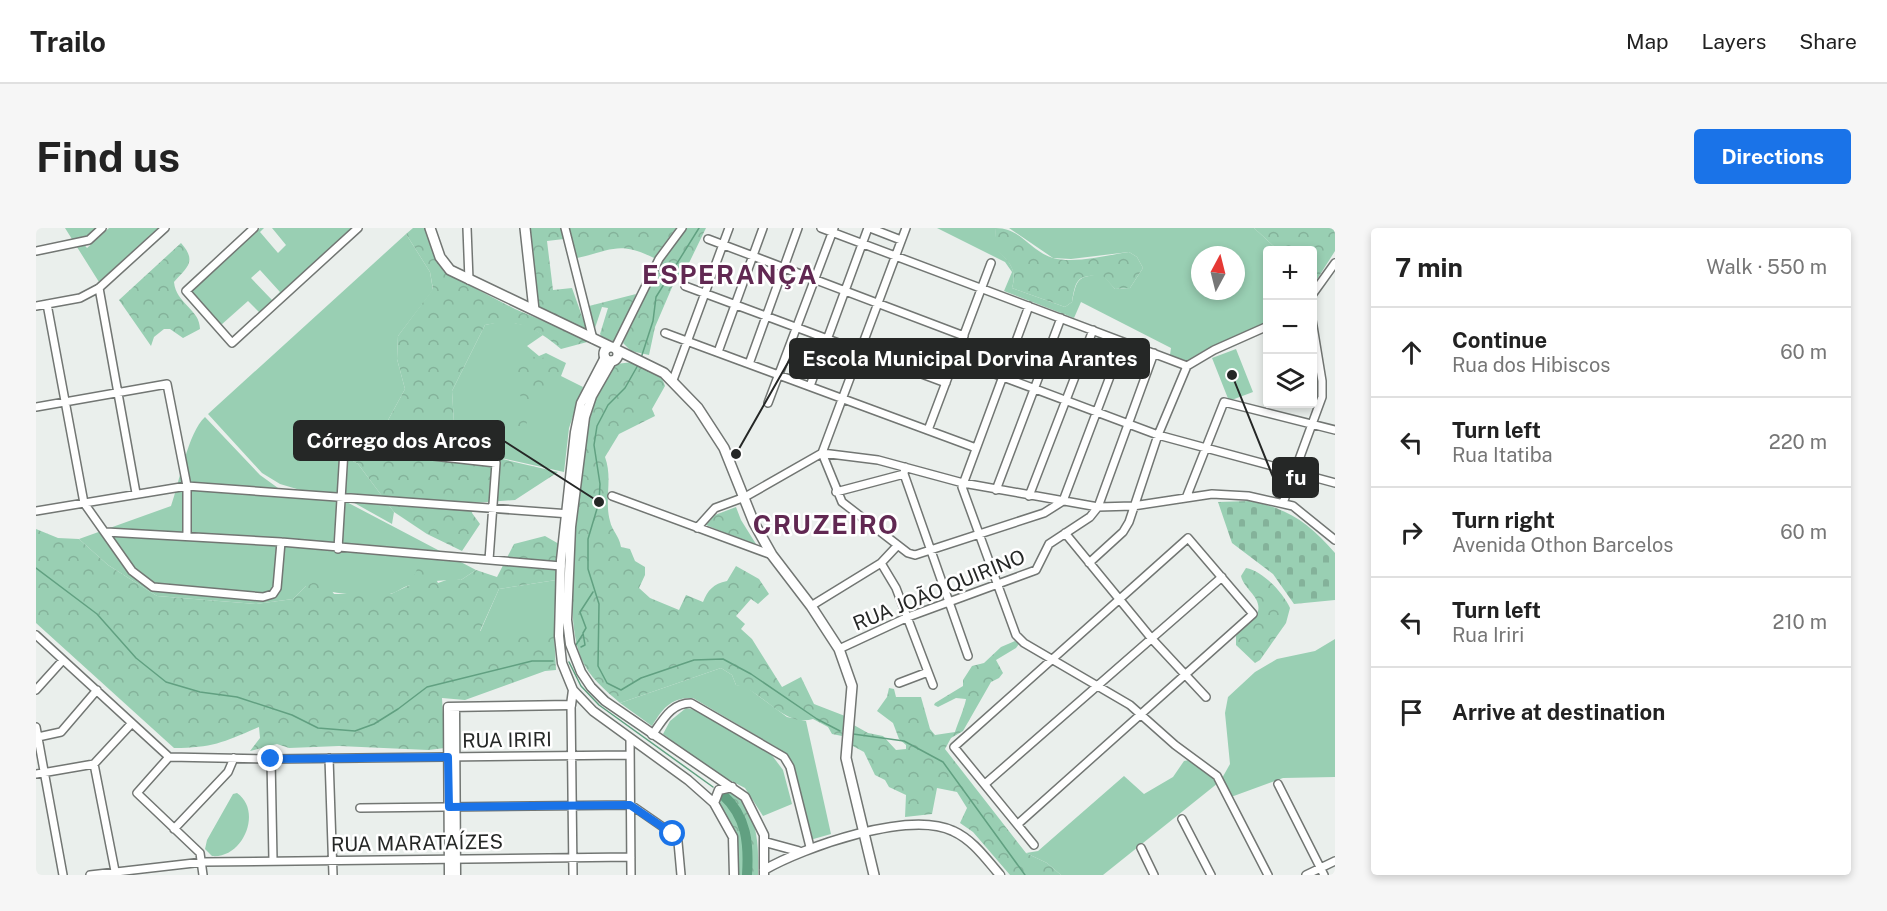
<!DOCTYPE html>
<html lang="en">
<head>
<meta charset="utf-8">
<style>
  :root { --surface:#fff; --page:#f6f6f6; --text:#222; --muted:#767676; --line:#e0e0e0; --accent:#1a73e8 }
  body { margin:0; font-family:"Public Sans",sans-serif; background:var(--page); color:var(--text) }
  .controls { position:absolute; right:18px; top:18px; display:grid; overflow:hidden; border-radius:6px; box-shadow:0 3px 9px #0003 }
  .controls button { width:54px; height:54px; display:grid; place-items:center; padding:0; border:0; border-bottom:2px solid var(--line); background:var(--surface); color:var(--text); font:30px sans-serif }
  .compass { position:absolute; left:1155px; top:18px; width:54px; height:54px; border-radius:50%; background:var(--surface); box-shadow:0 3px 9px #0003; rotate:7deg }
  .stop { position:absolute; width:18px; height:18px; margin:-14px; border:4px solid #1a73e8; border-radius:50%; background:#fff }
  .stop.end { background:#1a73e8; border-color:#fff; box-shadow:0 2px 6px #0008 }
  .list { margin:0; padding:0; list-style:none }
  h2 { display:flex; justify-content:space-between; align-items:center; height:78px; margin:0; padding:0 24px; font-size:26px }
  h2 small { font-size:20px; font-weight:400; color:var(--muted) }
  .list li { display:grid; grid-template-columns:39px 1fr auto; gap:18px; align-items:center; box-sizing:border-box; height:90px; padding:0 24px; border-top:2px solid var(--line) }
  .list b { display:block; font-size:22px; white-space:nowrap }
  .list p { margin:0; font-size:20px; white-space:nowrap; color:var(--muted) }
  .list em { font-size:20px; font-style:normal; color:var(--muted) }
  .icon { flex:none; width:33px; height:33px; fill:none; stroke:currentColor; stroke-width:2; stroke-linecap:round; stroke-linejoin:round }
  .map { position:relative; flex:none; width:1299px; height:647px; overflow:hidden; border-radius:6px }
  header { display:flex; align-items:center; gap:36px; box-sizing:border-box; height:84px; padding:0 30px; background:var(--surface); border-bottom:2px solid var(--line) }
  header strong { font-size:28px }
  nav { display:flex; gap:33px; margin-inline-start:auto; font-size:21px }
  .intro { display:flex; align-items:center; justify-content:space-between; box-sizing:border-box; height:144px; padding:0 36px }
  h1 { margin:0; font-size:42px }
  .button { padding:15px 27px; border-radius:6px; background:var(--accent); color:#fff; font-size:21px; font-weight:700 }
  main { display:flex; gap:36px; padding:0 36px }
  aside { flex:1; background:var(--surface); border-radius:6px; box-shadow:0 3px 9px #0003 }
  .map>svg:first-child { display:block }
</style>
</head>
<body>
<header>
<strong>Trailo</strong>
<nav><a>Map</a><a>Layers</a><a>Share</a></nav>
</header>
<div class="intro"><h1>Find us</h1><a class="button">Directions</a></div>
<main>
<div class="map">
<svg width="1299" height="647" viewBox="0 0 1299 647">
  <defs>
    <pattern id="forest-crowns" width="20" height="18" patternUnits="userSpaceOnUse" patternTransform="scale(1.5)"><rect width="20" height="18" fill="#99cfb3"/><path d="M2 6a3 3 0 1 1 6 0M12 15a3 3 0 1 1 6 0" fill="none" stroke="#84b29a"/></pattern>
    <pattern id="cemetery-stones" width="16" height="16" patternUnits="userSpaceOnUse" patternTransform="scale(1.5)"><rect width="16" height="16" fill="#99cfb3"/><path d="M2 7V4a2 2 0 0 1 4 0v3zM10 15v-3a2 2 0 0 1 4 0v3z" fill="#84b29a"/></pattern>
  </defs>
  <rect width="100%" height="100%" fill="#eaefec"/>
  <path fill="#99cfb3" fill-rule="evenodd" d="M29,0H62L46,14L51,20L73,0H122L63,54Z
    M224,0H228L224,4L242,25L250,17L236,0H319L224,85L212,73L185,97L154,63ZM224,42L244,64L236,72L215,50Z
    M901,0H960L959,19C972,33 982,40 976,60L1029,79L1036,74C1041,49 1042,49 1066,46L1079,61L1094,60L1107,40L1101,29L1093,24L1035,31L1017,30L973,0H1218L1242,22H1232L1231,94L1169,122L1151,133L1134,127L1135,120L1045,74L1038,90L968,63L976,44L969,34ZM1164,27H1200V63H1164Z
    M370,6L394,44L397,62L362,108L361,131L369,161L345,205L300,212L297,221L322,236L358,284L356,296L304,267L271,264L244,256L226,245L172,186Z
    M468,93L493,98L507,107L491,118L503,128L510,125L530,135L525,148L547,159L533,200L528,244L397,215L418,195L416,163L449,97Z
    M1200,121L1217,164L1193,173L1176,130Z
    M169,189L224,247L242,260L270,267L303,270L440,342L425,352C417,351 384,354 375,357C367,358 361,365 354,366C326,370 296,365 270,358L257,371L220,376L121,368L72,337L43,311L135,278C143,256 152,204 169,189Z
    M520,352L518,404H444L463,361Z
    M1299,411V549L1247,550L1195,569L1185,552L1194,536L1189,485L1192,469L1219,444L1241,431L1279,423Z
    M685,440L696,447L700,457L709,458L751,489L770,493L795,606L774,612L749,528L740,519L657,470C635,469 626,481 616,498L584,475Z
    M650,480L659,482L735,526L747,542L756,576L727,588L709,560L678,544L627,506L634,493Z
    M1153,532L1173,544L1182,555L1067,647H1025L1011,635L990,625L1002,623L1088,548L1108,566L1137,549L1148,533Z
    M201,565C227,583 207,631 176,628L169,621L171,612L197,566Z"/>
  <path fill="url(#forest-crowns)" d="M377,0H390L402,34L408,44L479,81L555,113L525,121C499,100 483,90 449,97L416,163L418,195L397,215L522,244L479,272L438,275L436,285L444,296L426,323L391,306L358,284L322,236L297,221L300,212L345,205L369,161L361,131L362,108L397,61L394,44L370,6Z
    M493,0H526L528,11L511,13L517,62L536,60L552,105L499,78Z
    M533,0H640L618,30C582,13 578,22 541,30Z
    M651,0H670L653,35L640,50L619,99L613,127L595,123L587,115L590,108L628,30Z
    M960,0C985,0 994,23 1017,30C1039,36 1071,27 1093,24L1101,29L1107,40L1094,60L1079,61L1066,47C1042,48 1040,49 1036,74L1029,79L976,60C982,40 972,33 958,19Z
    M1218,0H1299V23L1278,56L1276,22H1242Z
    M145,15C162,34 150,40 138,54C140,76 164,81 164,101L147,110L134,101H128L118,109L115,118L83,72Z
    M600,66L580,114L566,109L564,106L572,80L566,79L559,100L553,78Z
    M496,128L502,131L510,129L525,137C527,158 502,159 495,176C489,188 491,201 491,214L487,215C476,204 479,183 486,171L476,151L478,136Z
    M597,134C610,138 625,143 629,158L616,181L619,188L583,206L569,229C577,251 568,271 574,293C576,303 583,307 585,319L594,321L599,333L609,339V347L603,360L614,370L643,382L650,367L667,374C672,362 677,356 691,353L700,338L723,351L733,366L722,376L715,371L700,388L709,396L705,401L716,411L746,459L765,449L778,476L809,488L806,508L796,506L792,499L777,491C748,500 727,462 700,457L696,447L685,440L584,475C569,462 553,449 545,430C524,379 546,254 552,196C557,173 566,154 580,136Z
    M700,279L705,292L720,316L718,317L670,297L679,287Z
    M0,301L22,310L43,311L72,337L121,368L220,376L257,371L270,358L287,350L298,366H355L374,357L382,339L395,341L402,355L416,350L425,352L440,342L461,349L478,316L509,308L523,316L520,352L463,361L444,403L518,404L520,442L509,443L429,472L406,470L409,520L392,522L303,518L253,520L241,516L214,523L224,510L223,499C188,514 177,520 138,520L0,395Z
    M1210,340C1227,343 1247,365 1254,380L1250,395L1224,432L1219,435L1200,417V408C1206,400 1217,394 1221,386C1228,370 1208,362 1205,348Z
    M979,413L983,416L980,420L960,432L967,445L963,450L955,454L927,503L915,510L909,521L990,625L1011,635L1025,647H974L937,604L924,595L931,580L921,564L901,560L896,586L869,589L870,567L853,559L849,552L839,547L828,524L813,516L816,496L832,505L847,508L860,522L870,521V517L863,511L857,495L841,483L851,469L853,460L858,461L860,469H885L894,501L899,507L919,504C921,498 929,478 930,471L920,470L902,479L898,477L899,475L927,458V452L936,438L948,435L965,419Z
    M692,561C722,581 723,614 722,647H701C703,617 700,599 682,575L683,567Z"/>
  <path fill="url(#cemetery-stones)" d="M1213,273C1252,280 1273,295 1299,325V372L1258,376L1237,346L1196,315L1182,274Z"/>
  <g fill="none" stroke-linecap="round" stroke-linejoin="round">
    <path stroke="#61a081" stroke-width="1.5" d="M605,130L617,93L620,69L663,0
      M602,137L589,160L572,177L561,198L558,217L564,256L563,274L552,311V341L563,376L562,438L571,455L585,462L605,450L658,432L687,431L715,446L781,491L804,503
      M0,340L61,386L100,430L130,454L164,464L201,469L256,487L282,500L319,503L338,496L362,481L391,459L496,433H517
      M545,419L549,417L547,405L550,400L544,384L557,364
      M538,420L547,406
      M533,434L545,458L563,477L677,559
      M817,506L868,513L907,534L989,647"/>
    <path stroke="#61a081" stroke-width="10" d="M687,567C711,589 713,616 711,647"/>
    <g stroke="#727673" stroke-width="10">
      <path id="minor" d="M218,0L150,63L196,115L322,0
        M431,0L433,52
        M529,0L557,111
        M785,0L1151,138
        M834,0L865,12
        M870,0L786,225L806,274L872,325L879,327L1008,285L1027,273L1087,114
        M672,11L928,108
        M0,23L53,12L66,0
        M649,58L910,155
        M63,60L100,265
        M1276,67L1299,35
        M11,76L48,275L96,343L117,359L227,369L237,366L241,360L245,314
        M0,78L44,70L63,60L129,0
        M993,78L926,259L980,407L988,415L1094,477L1139,517L1181,548L1232,647
        M629,105L940,220
        M579,120L623,31L646,0
        M682,124L727,0
        M919,131L1122,207L1299,255
        M713,136L762,0
        M1151,138L1178,122L1232,98
        M637,152L693,0
        M774,158L832,0
        M732,175L798,0
        M0,179L131,156L151,258V308
        M892,202L955,35
        M869,239L868,246L932,428
        M960,262L1025,90
        M800,264L868,246
        M576,268L736,327
        M993,268L1057,102
        M1150,270L1188,174L1299,202
        M1247,275L1286,169V153L1276,92
        M0,283L151,258L534,286
        M661,300L679,280L709,269L786,225L842,232L927,255L1062,279L1097,278L1176,266L1212,268L1257,278L1299,312
        M70,304L245,314L525,338
        M1029,305L1116,411L1170,469
        M302,321L308,222L310,219H316L460,235L453,332
        M845,335L860,360L897,457
        M1053,335L1087,304L1093,294L1122,207L1151,138
        M775,378L845,335L861,318
        M0,407L133,529
        M803,421L872,389L1000,342L1013,316L1054,289L1062,279L1118,125
        M863,455L892,444
        M0,462L27,432
        M535,477L537,647
        M0,499L27,647
        M616,507C627,492 635,475 655,475L748,529L754,539L774,619
        M2,509L25,504L61,462
        M594,511L595,647
        M133,529L235,531L594,527
        M133,529L101,565L164,625L167,647
        M293,530L297,647
        M235,531L237,632
        M58,536L79,643
        M0,546L58,536L96,495
        M949,556L1186,349
        M1242,556L1288,647
        M324,580L595,577L637,606L642,614L645,647
        M1146,591L1175,647
        M982,596L1217,386L1152,310L918,519L998,617
        M138,601L192,544L198,530
        M1105,620L1118,647
        M54,647L167,634L595,629
        M1270,647L1299,633"/>
    </g>
    <g stroke="#727673" stroke-width="11">
      <path id="tertiary" d="M569,129L545,175L539,204L525,332L523,408L526,435L537,462L557,483L652,552L678,575L697,609L698,647
        M576,133L556,168L549,189L535,299L531,392L534,416L545,444L555,459L569,473L709,569L728,607V647
        M419,479L420,647
        M678,575L683,562L696,559
        M729,614L762,623
        M728,642C768,619 873,582 917,603C937,612 950,631 964,647
        M413,647L412,479L535,477L537,462"/>
    </g>
    <g stroke="#727673" stroke-width="12">
      <path id="secondary" d="M394,0L404,29L414,42L575,119
        M489,0L498,82
        M568 126a7 7 0 1 1 14 0a7 7 0 1 1-14 0Z
        M581,122L628,145L662,180L688,220L718,295L736,327L775,378L803,421L816,458L810,530L838,647"/>
    </g>
    <use href="#minor" stroke="#fff" stroke-width="7"/>
    <use href="#tertiary" stroke="#fff" stroke-width="8"/>
    <use href="#secondary" stroke="#fff" stroke-width="9"/>
  </g>
  <g fill="none" stroke-linecap="round" stroke-linejoin="round">
    <path stroke="#1a73e8" stroke-width="8" d="M235,531L412,529L413,579L594,577L637,606"/>
  </g>
  <g text-anchor="middle" dominant-baseline="central" stroke-width="5" stroke-linejoin="round" paint-order="stroke">
    <g font-size="20" fill="#252726" stroke="#fff">
      <text transform="translate(903 362) rotate(-22)">RUA JOÃO QUIRINO</text>
      <text transform="translate(471 512) rotate(-1)">RUA IRIRI</text>
      <text transform="translate(381 615) rotate(-1)">RUA MARATAÍZES</text>
    </g>
    <g font-size="26" font-weight="bold" letter-spacing="1.5" fill="#612852" stroke="#fff">
      <text x="694" y="46">ESPERANÇA</text>
      <text x="790" y="296">CRUZEIRO</text>
    </g>
  </g>
  <path fill="none" stroke="#252726" stroke-width="2" d="M700 226L754 131M563 274L468 213M1196 147L1237 249"/>
  <g fill="#252726" stroke="#fff" stroke-width="2">
    <circle cx="700" cy="226" r="6"/>
    <circle cx="563" cy="274" r="6"/>
    <circle cx="1196" cy="147" r="6"/>
  </g>
  <g fill="#252726" stroke="#252726" stroke-width="2">
    <rect x="754" y="111" width="359" height="39" rx="6"/>
    <rect x="258" y="193" width="210" height="39" rx="6"/>
    <rect x="1237" y="230" width="45" height="39" rx="6"/>
  </g>
  <g font-size="21" text-anchor="middle" font-weight="bold" fill="#fff">
    <text x="934" y="138">Escola Municipal Dorvina Arantes</text>
    <text x="363" y="220">Córrego dos Arcos</text>
    <text x="1260" y="257">fu</text>
  </g>
</svg>
<div class="controls">
<button>+</button>
<button>−</button>
<button><svg class="icon" aria-label="layers" viewBox="0 0 24 24"><path d="M12 4l9 5-9 5-9-5zM3 14l9 5 9-5"/></svg></button>
</div>
<svg class="compass" viewBox="-18 -18 36 36"><path d="M0-13l5 13h-10z" fill="#e53935"/><path d="M0 13l5-13h-10z" fill="#767676"/></svg>
<div class="stop" style="left:637px;top:606px"></div>
<div class="stop end" style="left:235px;top:531px"></div>
</div>
<aside>
<h2>7 min<small>Walk · 550 m</small></h2>
<ul class="list">
<li><svg class="icon" aria-label="ahead" viewBox="0 0 24 24"><path d="M12 20V5M6 11l6-6 6 6"/></svg><div><b>Continue</b><p>Rua dos Hibiscos</p></div><em>60 m</em></li>
<li><svg class="icon" aria-label="left" viewBox="0 0 24 24"><path d="M17 20v-9H6M10 6l-5 5 5 5"/></svg><div><b>Turn left</b><p>Rua Itatiba</p></div><em>220 m</em></li>
<li><svg class="icon" aria-label="right" viewBox="0 0 24 24"><path d="M7 20v-9h11M14 6l5 5-5 5"/></svg><div><b>Turn right</b><p>Avenida Othon Barcelos</p></div><em>60 m</em></li>
<li><svg class="icon" aria-label="left" viewBox="0 0 24 24"><path d="M17 20v-9H6M10 6l-5 5 5 5"/></svg><div><b>Turn left</b><p>Rua Iriri</p></div><em>210 m</em></li>
<li><svg class="icon" aria-label="arrive" viewBox="0 0 24 24"><path d="M6 21V4h12l-3 4 3 4H6"/></svg><div><b>Arrive at destination</b></div></li>
</ul>
</aside>
</main>
</body>
</html>
